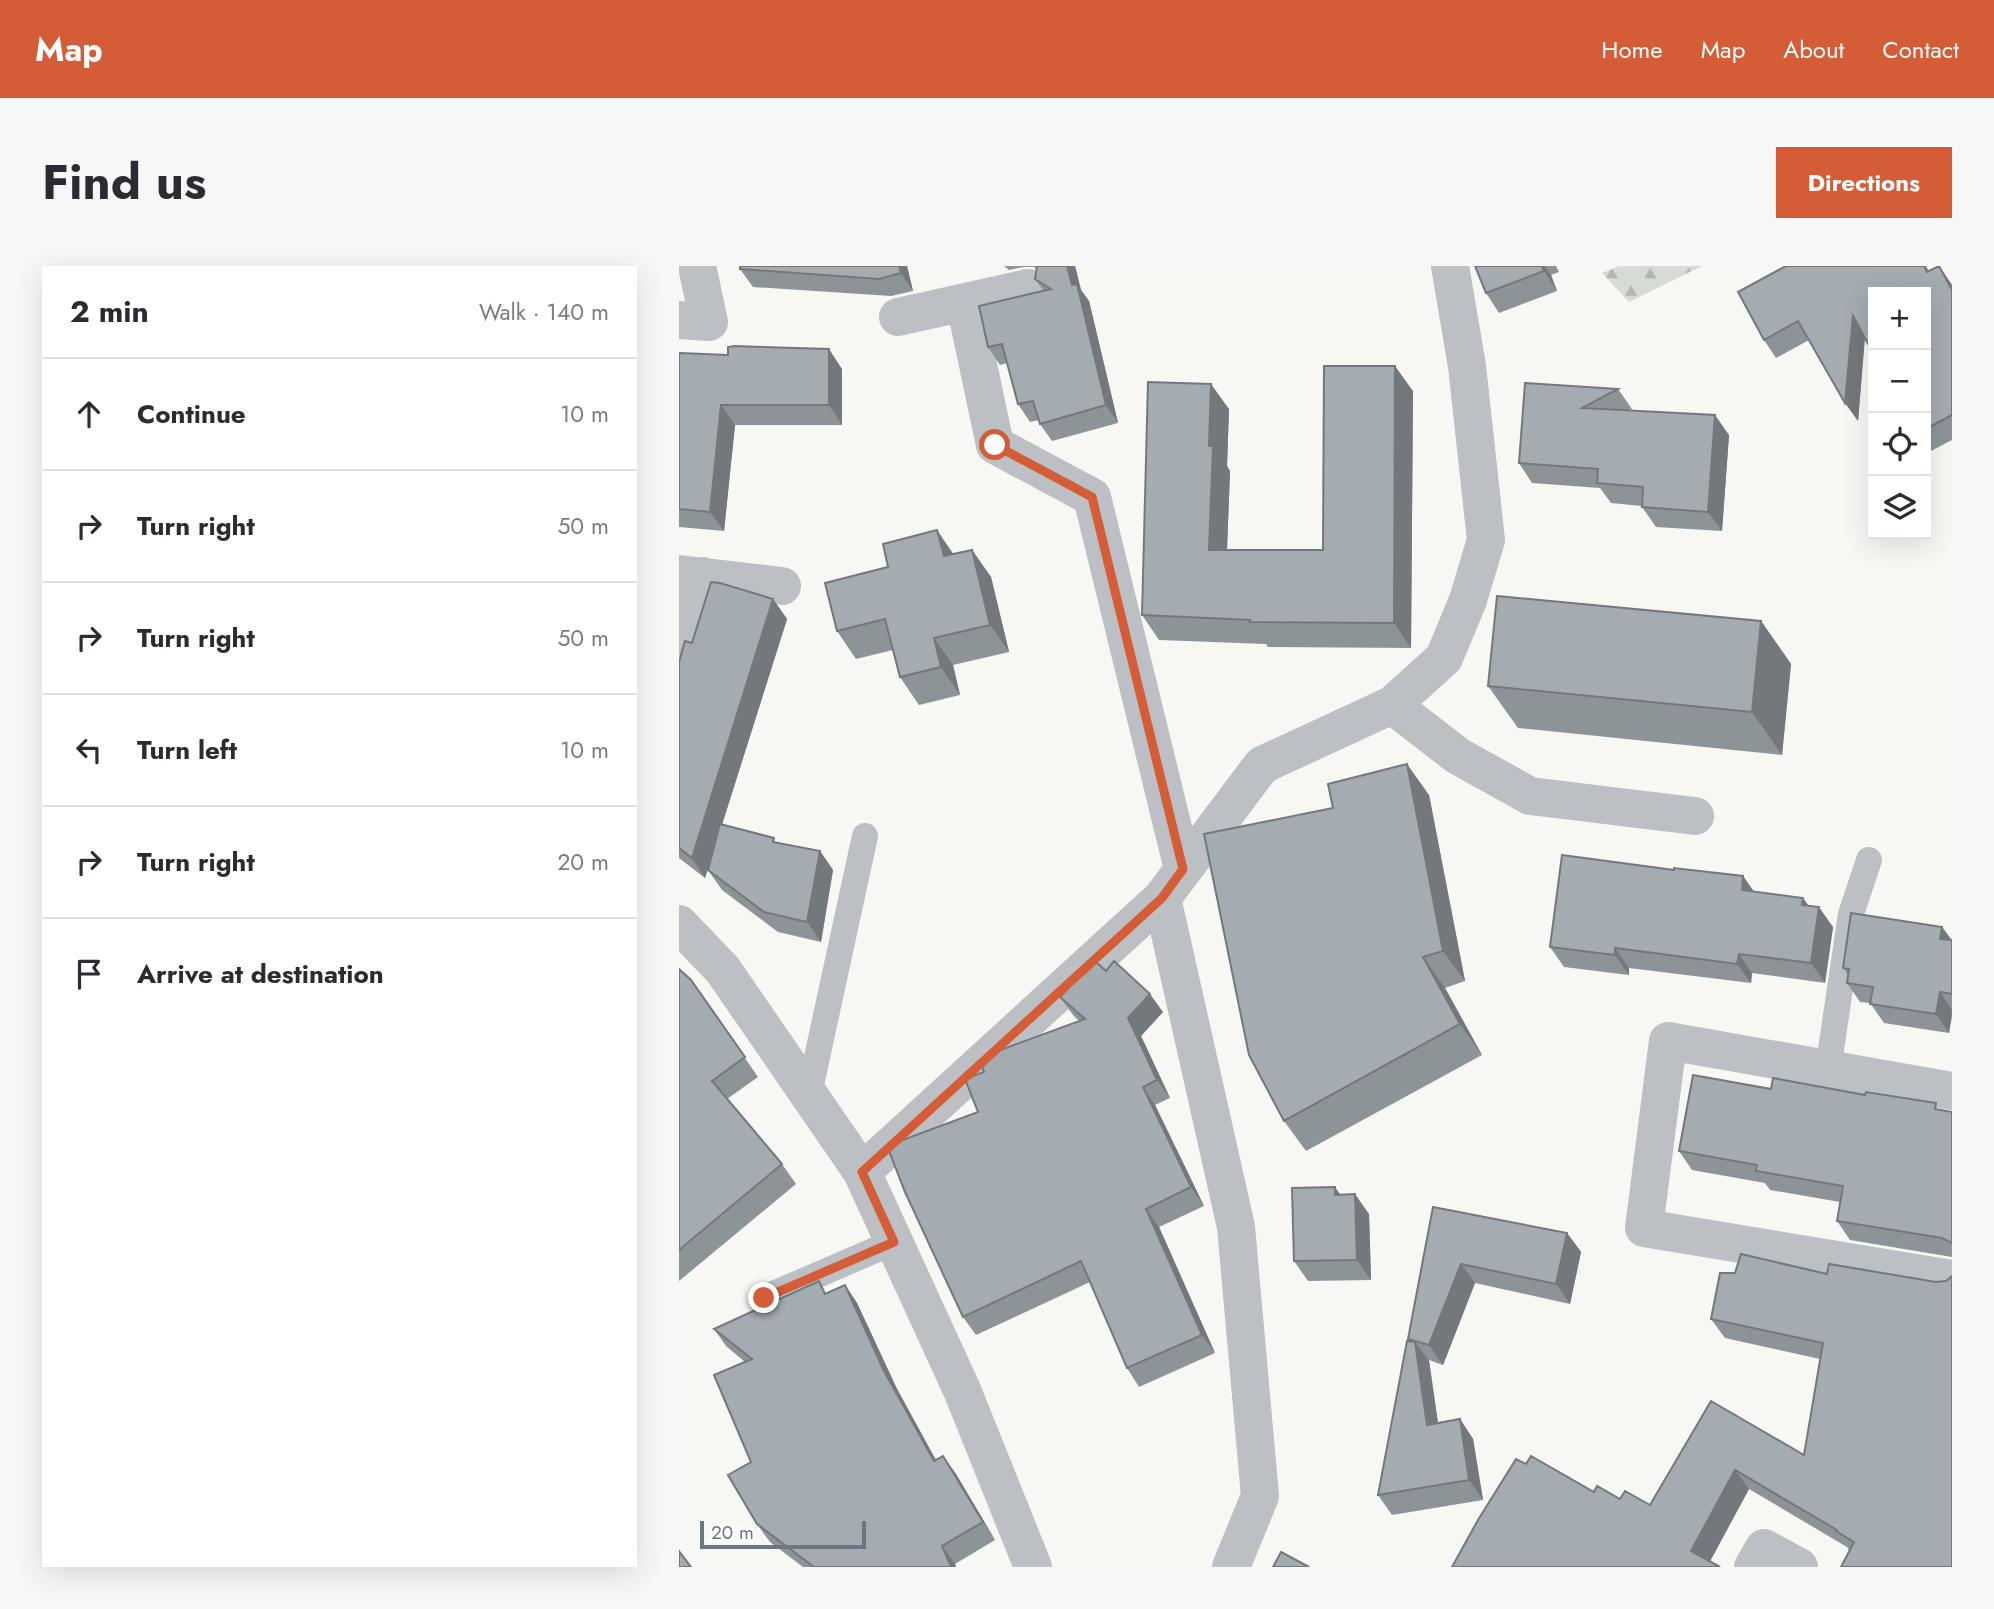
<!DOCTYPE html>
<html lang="en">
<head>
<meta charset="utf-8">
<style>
  :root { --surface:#fff; --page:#f7f7f7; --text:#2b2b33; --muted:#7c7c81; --line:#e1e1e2; --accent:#d45d37 }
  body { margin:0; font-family:Jost,sans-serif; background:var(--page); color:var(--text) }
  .controls { position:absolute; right:21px; top:21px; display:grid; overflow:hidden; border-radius:0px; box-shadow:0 7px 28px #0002 }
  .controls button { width:63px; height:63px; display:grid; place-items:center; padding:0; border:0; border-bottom:2px solid var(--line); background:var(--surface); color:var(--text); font:35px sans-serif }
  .scale { position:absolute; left:21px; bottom:18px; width:166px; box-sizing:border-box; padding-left:7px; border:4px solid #697783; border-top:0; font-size:19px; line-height:24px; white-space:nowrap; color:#697783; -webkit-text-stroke:5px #fff; paint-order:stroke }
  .stop { position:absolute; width:21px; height:21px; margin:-16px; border:5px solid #d45d37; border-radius:50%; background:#fff }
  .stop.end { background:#d45d37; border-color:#fff; box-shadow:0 2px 7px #0008 }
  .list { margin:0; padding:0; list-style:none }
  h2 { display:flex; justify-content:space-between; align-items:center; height:91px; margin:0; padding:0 28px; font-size:30px }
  h2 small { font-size:23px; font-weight:400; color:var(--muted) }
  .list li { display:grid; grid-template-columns:46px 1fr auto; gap:21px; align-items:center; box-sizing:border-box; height:112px; padding:0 28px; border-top:2px solid var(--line) }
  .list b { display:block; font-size:26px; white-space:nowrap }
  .list em { font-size:23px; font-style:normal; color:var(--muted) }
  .icon { flex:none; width:38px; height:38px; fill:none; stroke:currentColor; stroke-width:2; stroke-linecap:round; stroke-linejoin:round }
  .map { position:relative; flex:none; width:1273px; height:1301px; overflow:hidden; border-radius:0px }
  header { display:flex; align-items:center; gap:42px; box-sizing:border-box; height:98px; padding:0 35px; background:var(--accent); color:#fff }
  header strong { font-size:33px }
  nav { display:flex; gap:38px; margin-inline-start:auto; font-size:24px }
  .intro { display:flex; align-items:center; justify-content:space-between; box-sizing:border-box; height:168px; padding:0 42px }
  h1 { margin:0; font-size:49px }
  .button { padding:18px 32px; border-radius:0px; background:var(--accent); color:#fff; font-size:24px; font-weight:700 }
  main { display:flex; gap:42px; padding:0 42px }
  aside { flex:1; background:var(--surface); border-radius:0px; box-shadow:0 7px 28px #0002 }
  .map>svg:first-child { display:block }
</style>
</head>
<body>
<header>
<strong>Map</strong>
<nav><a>Home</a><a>Map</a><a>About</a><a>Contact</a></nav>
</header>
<div class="intro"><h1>Find us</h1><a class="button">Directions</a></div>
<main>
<aside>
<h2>2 min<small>Walk · 140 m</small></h2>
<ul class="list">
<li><svg class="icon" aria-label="ahead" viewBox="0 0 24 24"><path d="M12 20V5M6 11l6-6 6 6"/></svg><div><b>Continue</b></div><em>10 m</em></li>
<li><svg class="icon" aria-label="right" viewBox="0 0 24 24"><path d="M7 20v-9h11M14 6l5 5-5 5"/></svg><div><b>Turn right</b></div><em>50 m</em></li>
<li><svg class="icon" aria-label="right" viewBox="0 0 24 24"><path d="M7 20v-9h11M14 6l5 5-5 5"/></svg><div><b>Turn right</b></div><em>50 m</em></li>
<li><svg class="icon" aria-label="left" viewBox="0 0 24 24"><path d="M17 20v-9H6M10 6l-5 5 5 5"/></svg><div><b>Turn left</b></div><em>10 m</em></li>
<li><svg class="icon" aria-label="right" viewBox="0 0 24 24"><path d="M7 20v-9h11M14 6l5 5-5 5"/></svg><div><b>Turn right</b></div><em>20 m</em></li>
<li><svg class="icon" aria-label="arrive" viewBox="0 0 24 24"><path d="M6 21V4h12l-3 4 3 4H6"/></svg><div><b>Arrive at destination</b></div></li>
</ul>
</aside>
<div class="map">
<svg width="1273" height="1301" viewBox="0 0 1273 1301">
  <defs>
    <pattern id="forest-firs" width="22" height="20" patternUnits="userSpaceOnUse" patternTransform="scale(1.75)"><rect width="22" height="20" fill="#d6dbd4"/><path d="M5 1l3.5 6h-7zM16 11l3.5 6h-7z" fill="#b2b6b1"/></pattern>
  </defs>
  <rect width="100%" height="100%" fill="#f7f7f4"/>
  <path fill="url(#forest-firs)" d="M940,0H1023L950,36L923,7Z"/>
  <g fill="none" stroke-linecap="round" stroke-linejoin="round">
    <path stroke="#bcc0c4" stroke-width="26" d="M1149,804L1172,648L1190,594
      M130,828L186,570
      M85,1032L215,976"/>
    <path stroke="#bcc0c4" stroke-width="38" d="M286,37L316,179L413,231L504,603
      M219,51L349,22
      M0,54L30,56L18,0
      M0,308L103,320
      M0,371L24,310
      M713,439L779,490L851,530L1016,550
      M483,632L557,961L581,1230L552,1301
      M0,658L44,704L183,906L283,1124L354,1301
      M1273,825L989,775L965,962L1273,1013
      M183,906L483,632L583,499L713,439L765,392L789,334L807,274L788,100L771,0
      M1074,1301L1085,1282L1120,1301"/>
  </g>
  <path fill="#8d9498" d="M61,0H228L234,25L212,30L74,21L61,3Z
    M325,0H396L402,24L410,35L439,157L373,175L361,158L360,154L351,156L339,138L328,97L321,99L309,81L365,25L356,13L358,3L355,1H344L330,4Z
    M796,0H877L880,6L872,9L878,25L820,47L807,27Z
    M1247,0L1250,5L1260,0L1273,19V174L1252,185L1247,178V26L1186,72L1179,155L1130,74L1097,92L1085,74L1059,26Z
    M0,87L163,103V159H56L45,265L0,261Z
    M846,117L939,123L953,143L950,144L1050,169L1043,265L977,261L963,241V240L932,237L921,222L853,217L840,197Z
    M734,125L732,382L589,381L587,378L480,374L463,349L550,143L548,200L551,205L548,284H644Z
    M293,284L312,311L330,386L274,399L281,429L240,439L221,411L214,384L177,393L158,365L275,288Z
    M94,333L108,353L43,559L99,577L141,585L154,604L142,676L99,666L43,624L29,604L32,593L26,612L0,592V396L13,377Z
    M1082,355L1112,398L1103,489L839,462L809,420Z
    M750,529L786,715L766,722L803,789L627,885L605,855Z
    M995,604L1064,610L1075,626L1130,640L1154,661L1146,717L1073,707L1072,717L950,702V709L885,701L871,681Z
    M1263,661L1273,674V751L1270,767L1205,757L1191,737L1181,736L1168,717L1169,709L1164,702Z
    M0,703L12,714L79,811L48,833L103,898L117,918L0,1015Z
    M427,705L484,746L462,770L491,832L476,839L525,940L480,961L536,1087L460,1121L448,1102L411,1016L297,1069L284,1051L299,846L305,806L400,755L394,749L381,731Z
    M1092,823L1273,846V991L1171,974L1158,955L1161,936L1091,924L1086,917L1013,904L1000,885Z
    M662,929L690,948L692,1014L629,1015L615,995Z
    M754,941L888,967L902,986L891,1038L796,1017L764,1099L750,1094L759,1157L781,1153L794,1173L804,1234L713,1249L699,1229L731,1076L729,1073Z
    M1148,1008L1257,1016L1267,1015L1273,1301L1170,1284L1168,1281L1070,1223L1031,1295L847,1198L915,1226L941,1233L971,1239L1032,1135L1125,1189L1141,1093L1046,1072L1032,1053Z
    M166,1019L178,1037L218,1123L257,1194L264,1190L277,1208L316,1274L276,1298L277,1301H124L91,1276L78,1258L72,1196L66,1096L47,1080L35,1063L149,1027Z"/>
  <path fill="#73787c" d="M220,0H228L234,25L222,7Z
    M388,0H396L402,24L410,35L439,157L427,139Z
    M863,0H866L872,9L878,25L865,5Z
    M1260,0L1273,19V24Z
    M1174,50L1186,68L1179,155L1166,137Z
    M150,83L163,103V159L150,139Z
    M716,100L734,125L732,382L715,357Z
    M532,118L550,143L548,200L551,205L547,309L530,284V180Z
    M42,139L56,159L45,265L31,246Z
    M1036,149L1050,169L1043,265L1029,246Z
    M258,264L277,292L265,290Z
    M293,284L312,311L330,386L311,359Z
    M94,333L108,353L26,612L13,592Z
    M1082,355L1112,398L1103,489L1073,446Z
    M255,372L274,399L281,429L262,401Z
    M728,498L750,529L786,715L764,685Z
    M141,585L154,604L142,676L128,656Z
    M1064,610L1078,630L1063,624Z
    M1124,632L1138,651L1123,639Z
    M1140,641L1154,661L1146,717L1132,697Z
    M1263,661L1273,675L1261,673Z
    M936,682L950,702V709L936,689Z
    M1060,688L1073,707L1072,717L1058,698Z
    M744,691L766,722L803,789L781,758Z
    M1261,726L1273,744L1270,767L1257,748Z
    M471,728L484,746L462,770L491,832L478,814L449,752Z
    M464,821L476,839L525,940L512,921Z
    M656,921L670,941L656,929Z
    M676,928L690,948L692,1014L678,994Z
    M467,943L480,961L536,1087L523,1069Z
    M888,967L902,986L891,1038L877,1018Z
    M782,998L796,1017L764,1099L750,1079Z
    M166,1019L178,1037L218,1123L267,1213L255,1195L205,1105Z
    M736,1076L750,1095L762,1178L748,1159Z
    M781,1153L794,1173L804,1234L790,1214Z
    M264,1190L277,1208L316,1274L304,1256Z
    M1056,1204L1070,1223L1028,1301L1012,1285Z
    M263,1280L276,1298L277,1301H272Z"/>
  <path fill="#a4acb1" stroke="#73787c" stroke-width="2" d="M61,0H220L222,7L200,13L61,3Z
    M358,0H388L393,19L398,18L427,139L361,158L354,135L339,138L323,78L309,81L300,40L372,23L356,13Z
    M796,0H863L865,5L807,27Z
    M1107,0H1245L1248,6L1260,0L1273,24V149L1247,163V26H1194V87L1174,50L1166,137L1119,55L1085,74L1059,26Z
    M55,80L150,83V139H42L31,246L0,243V87L49,89V81Z
    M645,100H716L715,357L571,356V354L463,349L469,116L532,118L530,180H534L530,284H644Z
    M846,117L939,123L903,142L1036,149L1029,246L963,241L964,221L918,217L919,203L840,197Z
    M258,264L265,290L293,284L311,359L255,372L262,401L221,411L206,353L158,365L146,317L209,301L204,278Z
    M32,316L41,317L94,333L13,592L0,582V396L6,375L13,377Z
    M818,330L1082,355L1073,446L809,420Z
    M728,498L764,685L744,691L781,758L605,855L570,789L525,568L654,542L649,518Z
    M41,558L95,572L94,576L141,585L128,656L85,646L29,604Z
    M883,589L995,604V602L1064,610L1063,624L1124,632L1123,639L1140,641L1132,697L1060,688L1058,698L936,682V689L871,681Z
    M1172,647L1263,661L1261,673L1273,674V728L1261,726L1257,748L1191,738L1194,721L1168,717L1170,703L1164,702Z
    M415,694L427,705L435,695L471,728L449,752L478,814L464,821L512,921L467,943L523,1069L448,1102L402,995L284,1051L226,926L209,882L213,878L299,846L286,813L305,806L302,797L313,787L406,753L381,731Z
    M0,703L12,714L66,791L33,815L103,898L0,984Z
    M1014,809L1092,823L1094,812L1186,829L1187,826L1257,837L1256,843L1273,846V977L1263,972L1158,955L1164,920L1077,905L1078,899L1000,885Z
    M656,921V929L676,928L678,994L615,995L613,922Z
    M754,941L888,967L877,1018L782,998L750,1079L729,1073Z
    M1062,988L1148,1008L1150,998L1257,1016L1267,1015L1273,1010V1301H1162L1175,1276L1157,1265L1158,1264L1056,1204L1012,1285L1041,1301H773L799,1254L837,1193L847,1198L852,1190L915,1226L918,1220L941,1233L946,1225L971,1239L1032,1135L1125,1189L1144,1077L1032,1053L1041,1007H1056Z
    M140,1015L146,1028L166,1019L205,1105L255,1195L264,1190L304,1256L263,1280L272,1301H135L78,1258L49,1209L72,1196L35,1109L73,1093L35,1063Z
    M728,1075L736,1076L748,1159L781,1153L790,1214L699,1229Z
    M0,1285L12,1301H0Z
    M602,1286L630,1301H594Z"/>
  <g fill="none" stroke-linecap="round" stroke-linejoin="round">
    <path stroke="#d45d37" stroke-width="9" d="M85,1032L215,976L183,906L483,632L504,603L413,231L316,179"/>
  </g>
</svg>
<div class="controls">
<button>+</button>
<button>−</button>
<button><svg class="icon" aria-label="locate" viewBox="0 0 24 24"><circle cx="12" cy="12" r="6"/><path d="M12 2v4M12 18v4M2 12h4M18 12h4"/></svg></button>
<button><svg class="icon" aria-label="layers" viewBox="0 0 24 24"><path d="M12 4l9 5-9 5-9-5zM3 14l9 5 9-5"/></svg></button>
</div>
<div class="scale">20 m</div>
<div class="stop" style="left:316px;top:179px"></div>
<div class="stop end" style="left:85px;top:1032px"></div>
</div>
</main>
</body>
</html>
